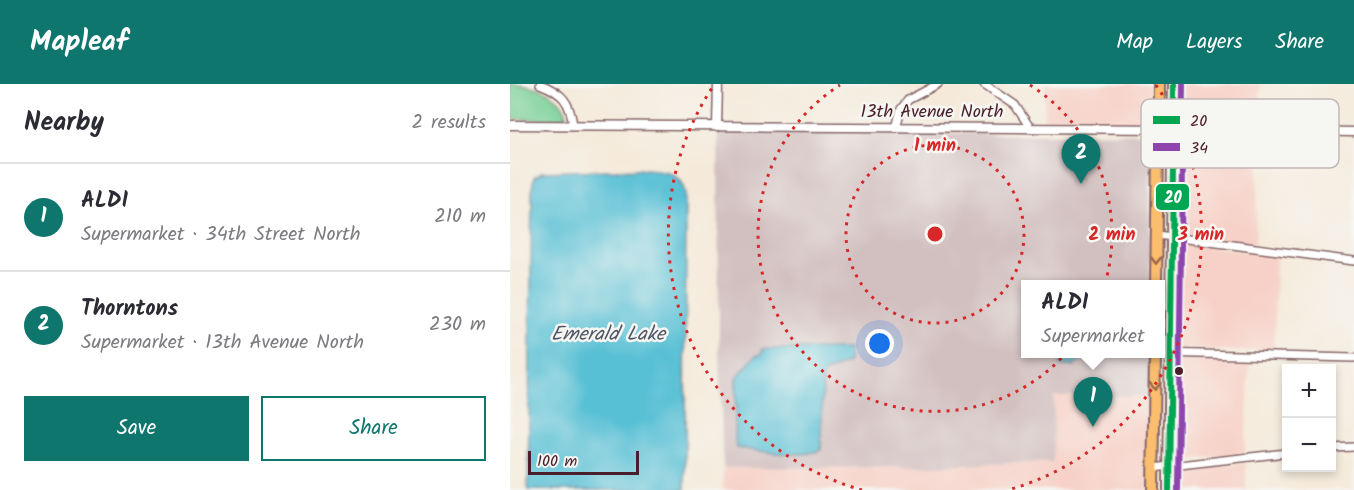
<!DOCTYPE html>
<html lang="en">
<head>
<meta charset="utf-8">
<style>
  :root { --surface:#fff; --page:#f7f7f7; --text:#2b2b33; --muted:#7c7c81; --line:#e1e1e2; --accent:#0f766e }
  body { margin:0; font-family:Kalam,sans-serif; background:var(--page); color:var(--text) }
  .controls { position:absolute; right:18px; bottom:18px; display:grid; overflow:hidden; border-radius:0px; box-shadow:0 3px 9px #0003 }
  .controls button { width:54px; height:54px; display:grid; place-items:center; padding:0; border:0; border-bottom:2px solid var(--line); background:var(--surface); color:var(--text); font:30px sans-serif }
  .scale { position:absolute; left:18px; bottom:15px; width:111px; box-sizing:border-box; padding-left:6px; border:3px solid #4a1f2b; border-top:0; font-size:16px; line-height:21px; white-space:nowrap; color:#4a1f2b; -webkit-text-stroke:4px #f6f6f2; paint-order:stroke }
  .you { position:absolute; left:370px; top:260px; width:21px; height:21px; margin:-15px; border:4px solid #fff; border-radius:50%; background:#1a73e8; box-shadow:0 0 0 9px #1a73e833 }
  .badge { display:grid; place-items:center; width:39px; height:39px; border-radius:50%; background:var(--accent); color:#fff; font-size:20px; font-weight:700 }
  .pin { position:absolute; translate:-50% -50px; filter:drop-shadow(0 2px 3px #0008) }
  .pin::after { content:''; position:absolute; top:32px; width:21px; height:18px; background:inherit; clip-path:polygon(0 0,100% 0,50% 100%) }
  .popup { position:absolute; left:511px; top:196px; width:144px; height:78px; box-sizing:border-box; display:grid; place-content:center; border-radius:0px; background:var(--surface); filter:drop-shadow(0 2px 4px #0005); font-size:20px; white-space:nowrap; color:var(--muted) }
  .popup b { font-size:22px; color:var(--text) }
  .popup::after { content:''; position:absolute; left:50%; top:100%; margin-left:-12px; border:12px solid transparent; border-top-color:var(--surface) }
  .list { margin:0; padding:0; list-style:none }
  h2 { display:flex; justify-content:space-between; align-items:center; height:78px; margin:0; padding:0 24px; font-size:26px }
  h2 small { font-size:20px; font-weight:400; color:var(--muted) }
  .list li { display:grid; grid-template-columns:39px 1fr auto; gap:18px; align-items:center; box-sizing:border-box; height:108px; padding:0 24px; border-top:2px solid var(--line) }
  .list b { display:block; font-size:22px; white-space:nowrap }
  .list p { margin:0; font-size:20px; white-space:nowrap; color:var(--muted) }
  .list em { font-size:20px; font-style:normal; color:var(--muted) }
  .actions { display:flex; gap:12px; padding:18px 24px }
  .actions a { flex:1; padding:14px 0; border:2px solid var(--accent); border-radius:0px; text-align:center; font-size:21px; color:var(--accent) }
  .actions .main { background:var(--accent); color:#fff }
  .map { position:relative; flex:none; width:844px; height:406px; overflow:hidden }
  header { display:flex; align-items:center; gap:36px; box-sizing:border-box; height:84px; padding:0 30px; background:var(--accent); color:#fff }
  header strong { font-size:28px }
  nav { display:flex; gap:33px; margin-inline-start:auto; font-size:21px }
  main { display:flex }
  aside { flex:1; background:var(--surface) }
  .map>svg:first-child { display:block }
</style>
</head>
<body>
<header>
<strong>Mapleaf</strong>
<nav><a>Map</a><a>Layers</a><a>Share</a></nav>
</header>
<main>
<aside>
<h2>Nearby<small>2 results</small></h2>
<ul class="list">
<li><span class="badge">1</span><div><b>ALDI</b><p>Supermarket · 34th Street North</p></div><em>210 m</em></li>
<li><span class="badge">2</span><div><b>Thorntons</b><p>Supermarket · 13th Avenue North</p></div><em>230 m</em></li>
</ul>
<div class="actions"><a class="main">Save</a><a>Share</a></div>
</aside>
<div class="map">
<svg width="844" height="406" viewBox="0 0 844 406">
  <rect width="100%" height="100%" fill="#f6f6f2"/>
  <filter id="ink" filterUnits="userSpaceOnUse"><feTurbulence type="fractalNoise" baseFrequency=".0167" numOctaves="2"/><feDisplacementMap in="SourceGraphic" scale="12" xChannelSelector="R" yChannelSelector="G"/><feConvolveMatrix kernelMatrix="1 2 1 2 8 2 1 2 1" color-interpolation-filters="sRGB"/></filter>
  <filter id="wash" filterUnits="userSpaceOnUse"><feTurbulence type="fractalNoise" baseFrequency=".008" numOctaves="4" result="noise"/><feDisplacementMap in="SourceGraphic" scale="24" xChannelSelector="R" yChannelSelector="G"/><feGaussianBlur stdDeviation="1.35" result="paint"/><feColorMatrix in="noise" values="0 0 0 0 0 0 0 0 0 0 0 0 0 0 0 0 0 1.4 0 .05"/><feComposite in="paint" operator="in"/></filter>
  <g filter="url(#wash)">
    <rect width="100%" height="100%" fill="#f5eada"/>
    <path fill="#f7d1c7" d="M535,0H640V41L534,40Z
      M669,0H750V42L669,41Z
      M669,49L750,51L745,160L667,150Z
      M667,159L766,171L764,267L740,265V267L666,265Z
      M666,274L740,275L735,370L664,377Z
      M544,312H640L639,406H213V384L396,383L542,378Z
      M736,379V406H664V386Z"/>
    <path fill="#d2bfc0" fill-rule="evenodd" d="M208,47L520,50L640,49V200H516V270H549L550,282H564L568,278L592,271L603,273L604,270H640V312H544L543,378L396,383L213,384L209,269ZM245,271L339,278L313,290V341L311,366L303,369H259L227,364L225,356L226,295Z"/>
    <path fill="#78d095" stroke="#617860" stroke-width="1.5" d="M0,0C22,0 49,7 57,30L53,34L48,35H0Z"/>
    <path fill="#58c0d5" stroke="#517080" stroke-width="1.5" d="M134,85C154,86 172,87 176,110L175,406H18L22,105L24,93L32,88Z
      M253,265H339V278L313,290L311,366C287,375 252,367 227,364L225,356L226,294L246,271H251Z
      M549,270H604L603,273C592,271 572,272 564,282H550Z"/>
  </g>
  <g filter="url(#ink)">
    <g fill="none" stroke-linecap="round" stroke-linejoin="round">
      <g stroke="#866668" stroke-width="10">
        <path id="minor" d="M30,0C53,9 60,18 63,41
          M474,0L505,21L521,45
          M386,44L391,25L398,16L428,0
          M647,151L844,177
          M650,269L844,274
          M822,364L844,363
          M643,384L776,369"/>
      </g>
      <g stroke="#866668" stroke-width="11">
        <path id="tertiary" d="M0,41L664,45L844,48
          M207,43L208,0"/>
      </g>
      <g stroke="#866668" stroke-width="14">
        <path id="trunk" d="M646,200L649,0
          M643,406L645,270
          M659,406L664,0"/>
      </g>
      <use href="#minor" stroke="#fff" stroke-width="7"/>
      <use href="#tertiary" stroke="#fff" stroke-width="8"/>
      <use href="#trunk" stroke="#fbbd6e" stroke-width="10"/>
      <g stroke="#f6f6f2" stroke-width="10">
        <path id="bus-1" d="M659,406L664,0"/>
      </g>
      <g stroke="#f6f6f2" stroke-width="10">
        <path id="bus-2" d="M668,406L673,0"/>
      </g>
      <use href="#bus-1" stroke="#00a651" stroke-width="6"/>
      <use href="#bus-2" stroke="#8e44ad" stroke-width="6"/>
    </g>
    <defs><path id="oneway-chevron" d="M-2-3.5L2.5 0L-2 3.5" fill="none" stroke-width="1.6" stroke-linecap="round" stroke-linejoin="round" transform="scale(1.5)"/></defs>
    <g stroke="#9a6649">
      <use href="#oneway-chevron" transform="translate(646 176) rotate(91)"/>
      <use href="#oneway-chevron" transform="translate(645 302) rotate(91)"/>
    </g>
  </g>
  <g fill="none" stroke="#d62828" stroke-width="3" stroke-dasharray="3 6">
    <circle cx="425" cy="150" r="89"/>
    <path d="M520 1A177 177 0 1 1 330 1"/>
    <path d="M352 406A266 266 0 0 1 204 1M646 1A266 266 0 0 1 498 406"/>
  </g>
  <circle fill="#4a1f2b" stroke="#f6f6f2" stroke-width="2" cx="669" cy="287" r="5"/>
  <g text-anchor="middle" dominant-baseline="central" stroke-width="5" stroke-linejoin="round" paint-order="stroke">
    <g font-size="18" fill="#4a1f2b" stroke="#f6f6f2">
      <text x="422" y="28">13th Avenue North</text>
    </g>
    <g font-size="20" font-style="italic" fill="#4f5766" stroke="#f6f6f2">
      <text x="98" y="251">Emerald Lake</text>
    </g>
  </g>
  <rect x="631" y="15" width="198" height="69" rx="9" fill="#f6f6f2" stroke="#c2b6b6" stroke-width="1.5"/>
  <rect x="643" y="32" width="27" height="8" fill="#00a651"/>
  <rect x="643" y="59" width="27" height="8" fill="#8e44ad"/>
  <g font-size="16" fill="#4a1f2b">
    <text x="680" y="42">20</text>
    <text x="680" y="69">34</text>
  </g>
  <circle cx="425" cy="150" r="9" fill="#d62828" stroke="#f6f6f2" stroke-width="3"/>
  <g font-size="18" text-anchor="middle" font-weight="bold" fill="#d62828" stroke="#f6f6f2" stroke-width="5" stroke-linejoin="round" paint-order="stroke">
    <text x="425" y="67">1 min</text>
    <text x="602" y="156">2 min</text>
    <text x="691" y="156">3 min</text>
  </g>
  <rect stroke="#f6f6f2" stroke-width="2" x="645" y="99" width="35" height="28" rx="6" fill="#00a651"/>
  <g font-size="16" text-anchor="middle" font-weight="bold" fill="#fff">
    <text x="663" y="119">20</text>
  </g>
</svg>
<div class="controls">
<button>+</button>
<button>−</button>
</div>
<div class="scale">100 m</div>
<div class="you"></div>
<div class="pin badge" style="left:583px;top:343px">1</div>
<div class="popup"><b>ALDI</b>Supermarket</div>
<div class="pin badge" style="left:571px;top:100px">2</div>
</div>
</main>
</body>
</html>
